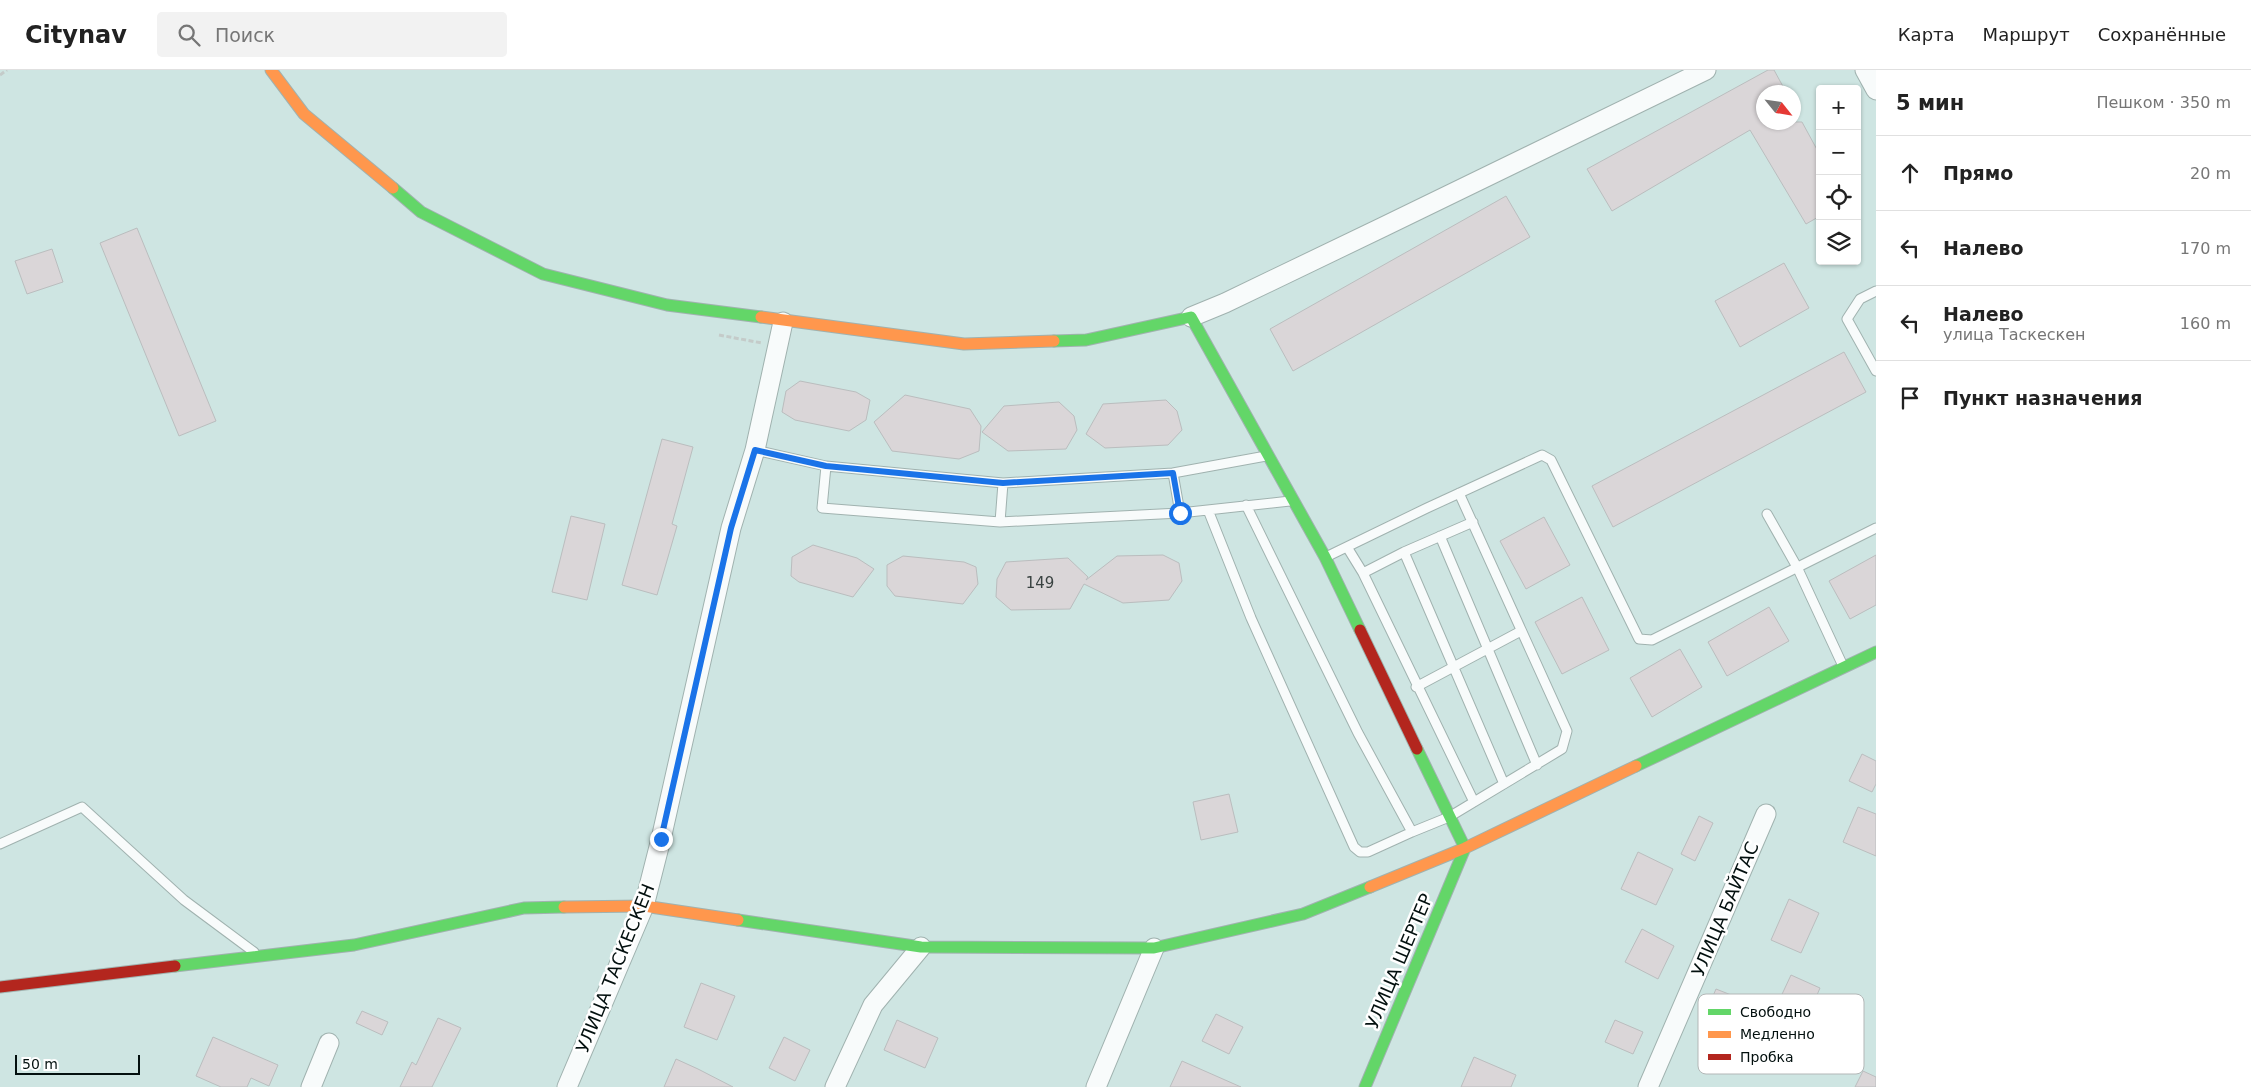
<!DOCTYPE html>
<html lang="ru">
<head>
<meta charset="utf-8">
<style>
  :root { --surface:#fff; --page:#f2f2f2; --text:#222; --muted:#767676; --line:#e0e0e0 }
  body { margin:0; font-family:"DejaVu Sans",sans-serif; background:var(--page); color:var(--text) }
  .controls { position:absolute; right:15px; top:15px; display:grid; overflow:hidden; border-radius:5px; box-shadow:0 1px 4px #0004 }
  .controls button { width:45px; height:45px; display:grid; place-items:center; padding:0; border:0; border-bottom:1px solid var(--line); background:var(--surface); color:var(--text); font:25px sans-serif }
  .compass { position:absolute; left:1756px; top:15px; width:45px; height:45px; border-radius:50%; background:var(--surface); box-shadow:0 1px 4px #0004; rotate:120deg }
  .scale { position:absolute; left:15px; bottom:12px; width:125px; box-sizing:border-box; padding-left:5px; border:2px solid #03100f; border-top:0; font-size:14px; line-height:18px; white-space:nowrap; color:#03100f; -webkit-text-stroke:4px #fff; paint-order:stroke }
  .stop { position:absolute; width:15px; height:15px; margin:-11px; border:4px solid #1a73e8; border-radius:50%; background:#fff }
  .stop.end { background:#1a73e8; border-color:#fff; box-shadow:0 1px 5px #0008 }
  .list { margin:0; padding:0; list-style:none }
  h2 { display:flex; justify-content:space-between; align-items:center; height:65px; margin:0; padding:0 20px; font-size:21px }
  h2 small { font-size:16px; font-weight:400; color:var(--muted) }
  .list li { display:grid; grid-template-columns:32px 1fr auto; gap:15px; align-items:center; box-sizing:border-box; height:75px; padding:0 20px; border-top:1px solid var(--line) }
  .list b { display:block; font-size:19px; white-space:nowrap }
  .list p { margin:0; font-size:16px; white-space:nowrap; color:var(--muted) }
  .list em { font-size:16px; font-style:normal; color:var(--muted) }
  .icon { flex:none; width:28px; height:28px; fill:none; stroke:currentColor; stroke-width:2; stroke-linecap:round; stroke-linejoin:round }
  .map { position:relative; flex:none; width:1876px; height:1017px; overflow:hidden }
  header { display:flex; align-items:center; gap:30px; box-sizing:border-box; height:70px; padding:0 25px; background:var(--surface); border-bottom:1px solid var(--line) }
  header strong { font-size:24px }
  nav { display:flex; gap:28px; margin-inline-start:auto; font-size:18px }
  .search { width:350px; height:45px; background:var(--page); display:flex; align-items:center; gap:12px; box-sizing:border-box; padding:0 18px; border-radius:5px; color:var(--muted); font-size:19px }
  main { display:flex }
  aside { flex:1; background:var(--surface) }
  .map>svg:first-child { display:block }
</style>
</head>
<body>
<header>
<strong>Citynav</strong>
<div class="search"><svg class="icon" aria-label="search" viewBox="0 0 24 24"><circle cx="10" cy="10" r="6"/><path d="M15 15l6 6"/></svg>Поиск</div>
<nav><a>Карта</a><a>Маршрут</a><a>Сохранённые</a></nav>
</header>
<main>
<div class="map">
<svg width="1876" height="1017" viewBox="0 0 1876 1017">
  <rect width="100%" height="100%" fill="#cee5e2"/>
  <path fill="#dad6d8" stroke="#babdbe" d="M1768,0H1774L1786,22H1764V52H1802L1820,85V146L1806,154L1750,60L1612,141L1587,99Z
    M1506,126L1530,167L1293,301L1270,259Z
    M137,158L216,351L179,366L100,173Z
    M52,179L63,212L27,224L15,191Z
    M1784,193L1809,238L1740,277L1715,231Z
    M1844,282L1866,322L1613,457L1592,416Z
    M800,311L856,322L870,330L866,350L849,361L795,350L782,342L786,321Z
    M905,325L970,339L981,356L979,381L959,389L892,381L874,352Z
    M1166,330L1177,341L1182,360L1168,375L1105,378L1086,364L1103,334Z
    M1059,332L1074,346L1077,360L1066,379L1008,381L982,362L1004,336Z
    M662,369L693,377L672,454L677,456L657,525L622,515Z
    M571,446L605,454L587,530L552,522Z
    M1544,447L1570,495L1526,519L1500,471Z
    M813,475L857,488L874,499L853,527L799,512L791,506L792,487Z
    M1163,485L1179,493L1182,511L1169,530L1123,533L1084,514L1070,539L1011,540L996,527L997,509L1006,492L1068,488L1088,507L1086,510L1117,486Z
    M1876,485V535L1850,549L1829,511Z
    M903,486L964,492L976,497L978,514L963,534L895,526L887,516V495Z
    M1582,527L1609,580L1562,604L1535,552Z
    M1769,537L1789,571L1727,606L1708,572Z
    M1680,579L1702,617L1652,647L1630,608Z
    M1862,684L1876,691V714L1872,722L1849,711Z
    M1229,724L1238,762L1201,770L1193,732Z
    M1858,737L1876,744V786L1843,772Z
    M1699,746L1713,753L1695,791L1681,784Z
    M1638,782L1673,799L1656,835L1621,819Z
    M1789,829L1819,843L1801,883L1771,870Z
    M1642,859L1674,876L1658,909L1625,892Z
    M1791,905L1820,918L1807,948L1777,935Z
    M701,913L735,926L717,970L684,957Z
    M1716,919L1759,936L1753,951L1710,933Z
    M362,941L388,952L382,965L356,953Z
    M1216,944L1243,957L1229,984L1202,971Z
    M438,948L461,958L432,1017H400L412,992L416,995Z
    M897,950L938,968L925,998L884,980Z
    M1615,950L1643,962L1633,984L1605,972Z
    M213,967L278,995L269,1016L251,1008L247,1017H221L196,1006Z
    M784,967L810,980L795,1011L769,998Z
    M1474,987L1516,1005L1511,1017H1461Z
    M676,989L698,999L733,1017H664Z
    M1182,991L1241,1017H1170Z
    M1863,1001L1876,1007V1017H1855Z"/>
  <g fill="none" stroke-linecap="round" stroke-linejoin="round">
    <g stroke="#a0b2af" stroke-width="11">
      <path id="lane" d="M1876,221L1860,229L1847,249L1876,301
        M755,380L826,396
        M1173,403L1266,386
        M1246,435L1358,663L1412,762L1449,747L1562,679L1567,661L1459,423
        M1208,440L1251,548L1354,777L1360,782H1368L1412,762
        M1180,443L1000,452L822,438L826,396L1003,413L1173,403L1180,443L1290,431
        M1767,444L1797,497L1843,596
        M1000,452L1003,413
        M1440,466L1537,695
        M1347,477L1363,503L1474,732
        M1404,482L1504,714
        M1328,486L1427,438L1542,385L1551,390L1639,569L1652,570L1876,458
        M1363,503L1404,482L1473,452
        M1416,617L1521,561
        M0,774L82,737L184,830L254,882"/>
    </g>
    <g stroke="#a0b2af" stroke-width="21">
      <path id="street" d="M1865,0L1876,20
        M1191,247L1225,233L1383,157L1706,0
        M311,1017L329,973
        M567,1017L644,836L661,769L731,458L755,380L783,252
        M835,1017L873,935L921,877
        M1096,1017L1154,878
        M1648,1017L1766,744"/>
    </g>
    <g stroke="#a0b2af" stroke-width="13">
      <path id="fast" d="M393,118L421,142L543,204L667,235L761,247
        M1054,271L1086,270L1191,247L1325,487L1360,560
        M1636,696L1876,582
        M738,850L921,877L1154,878L1303,844L1370,817
        M175,896L354,875L524,838L564,837
        M1365,1017L1465,778L1417,679"/>
    </g>
    <g stroke="#a0b2af" stroke-width="13">
      <path id="slow" d="M271,0L304,44L393,118
        M761,247L964,274L1054,271
        M1370,817L1465,778L1636,696
        M564,837L644,836L738,850"/>
    </g>
    <g stroke="#a0b2af" stroke-width="13">
      <path id="jam" d="M1360,560L1417,679
        M0,917L175,896"/>
    </g>
    <path stroke="#c4cbc9" stroke-width="3" stroke-dasharray="5 2.5" stroke-linecap="butt" d="M0,5L7,0
      M719,265L762,273"/>
    <use href="#lane" stroke="#f8fbfb" stroke-width="9"/>
    <use href="#street" stroke="#f8fbfb" stroke-width="19"/>
    <use href="#fast" stroke="#63d668" stroke-width="11"/>
    <use href="#slow" stroke="#ff974d" stroke-width="11"/>
    <use href="#jam" stroke="#b3261e" stroke-width="11"/>
  </g>
  <g fill="none" stroke-linecap="round" stroke-linejoin="round">
    <path stroke="#1a73e8" stroke-width="6" d="M661,769L731,458L755,380L826,396L1003,413L1173,403L1180,443"/>
  </g>
  <g text-anchor="middle" dominant-baseline="central" stroke-width="5" stroke-linejoin="round" paint-order="stroke">
    <g font-size="15" fill="#394241">
      <text x="1040" y="513">149</text>
    </g>
    <g font-size="18" fill="#03100f" stroke="#fff">
      <text transform="translate(1725 839) rotate(-67)">УЛИЦА БАЙТАС</text>
      <text transform="translate(1399 891) rotate(-67)">УЛИЦА ШЕРТЕР</text>
      <text transform="translate(615 898) rotate(-68)">УЛИЦА ТАСКЕСКЕН</text>
    </g>
  </g>
  <rect x="1698" y="924" width="166" height="80" rx="8" fill="#fff" stroke="#b3b7b7" stroke-width="1"/>
  <rect x="1708" y="939" width="23" height="6" fill="#63d668"/>
  <rect x="1708" y="961" width="23" height="7" fill="#ff974d"/>
  <rect x="1708" y="984" width="23" height="6" fill="#b3261e"/>
  <g font-size="14" fill="#03100f">
    <text x="1740" y="947">Свободно</text>
    <text x="1740" y="969">Медленно</text>
    <text x="1740" y="992">Пробка</text>
  </g>
</svg>
<div class="controls">
<button>+</button>
<button>−</button>
<button><svg class="icon" aria-label="locate" viewBox="0 0 24 24"><circle cx="12" cy="12" r="6"/><path d="M12 2v4M12 18v4M2 12h4M18 12h4"/></svg></button>
<button><svg class="icon" aria-label="layers" viewBox="0 0 24 24"><path d="M12 4l9 5-9 5-9-5zM3 14l9 5 9-5"/></svg></button>
</div>
<svg class="compass" viewBox="-18 -18 36 36"><path d="M0-13l5 13h-10z" fill="#e53935"/><path d="M0 13l5-13h-10z" fill="#767676"/></svg>
<div class="scale">50 m</div>
<div class="stop" style="left:1180px;top:443px"></div>
<div class="stop end" style="left:661px;top:769px"></div>
</div>
<aside>
<h2>5 мин<small>Пешком · 350 m</small></h2>
<ul class="list">
<li><svg class="icon" aria-label="ahead" viewBox="0 0 24 24"><path d="M12 20V5M6 11l6-6 6 6"/></svg><div><b>Прямо</b></div><em>20 m</em></li>
<li><svg class="icon" aria-label="left" viewBox="0 0 24 24"><path d="M17 20v-9H6M10 6l-5 5 5 5"/></svg><div><b>Налево</b></div><em>170 m</em></li>
<li><svg class="icon" aria-label="left" viewBox="0 0 24 24"><path d="M17 20v-9H6M10 6l-5 5 5 5"/></svg><div><b>Налево</b><p>улица Таскескен</p></div><em>160 m</em></li>
<li><svg class="icon" aria-label="arrive" viewBox="0 0 24 24"><path d="M6 21V4h12l-3 4 3 4H6"/></svg><div><b>Пункт назначения</b></div></li>
</ul>
</aside>
</main>
</body>
</html>
